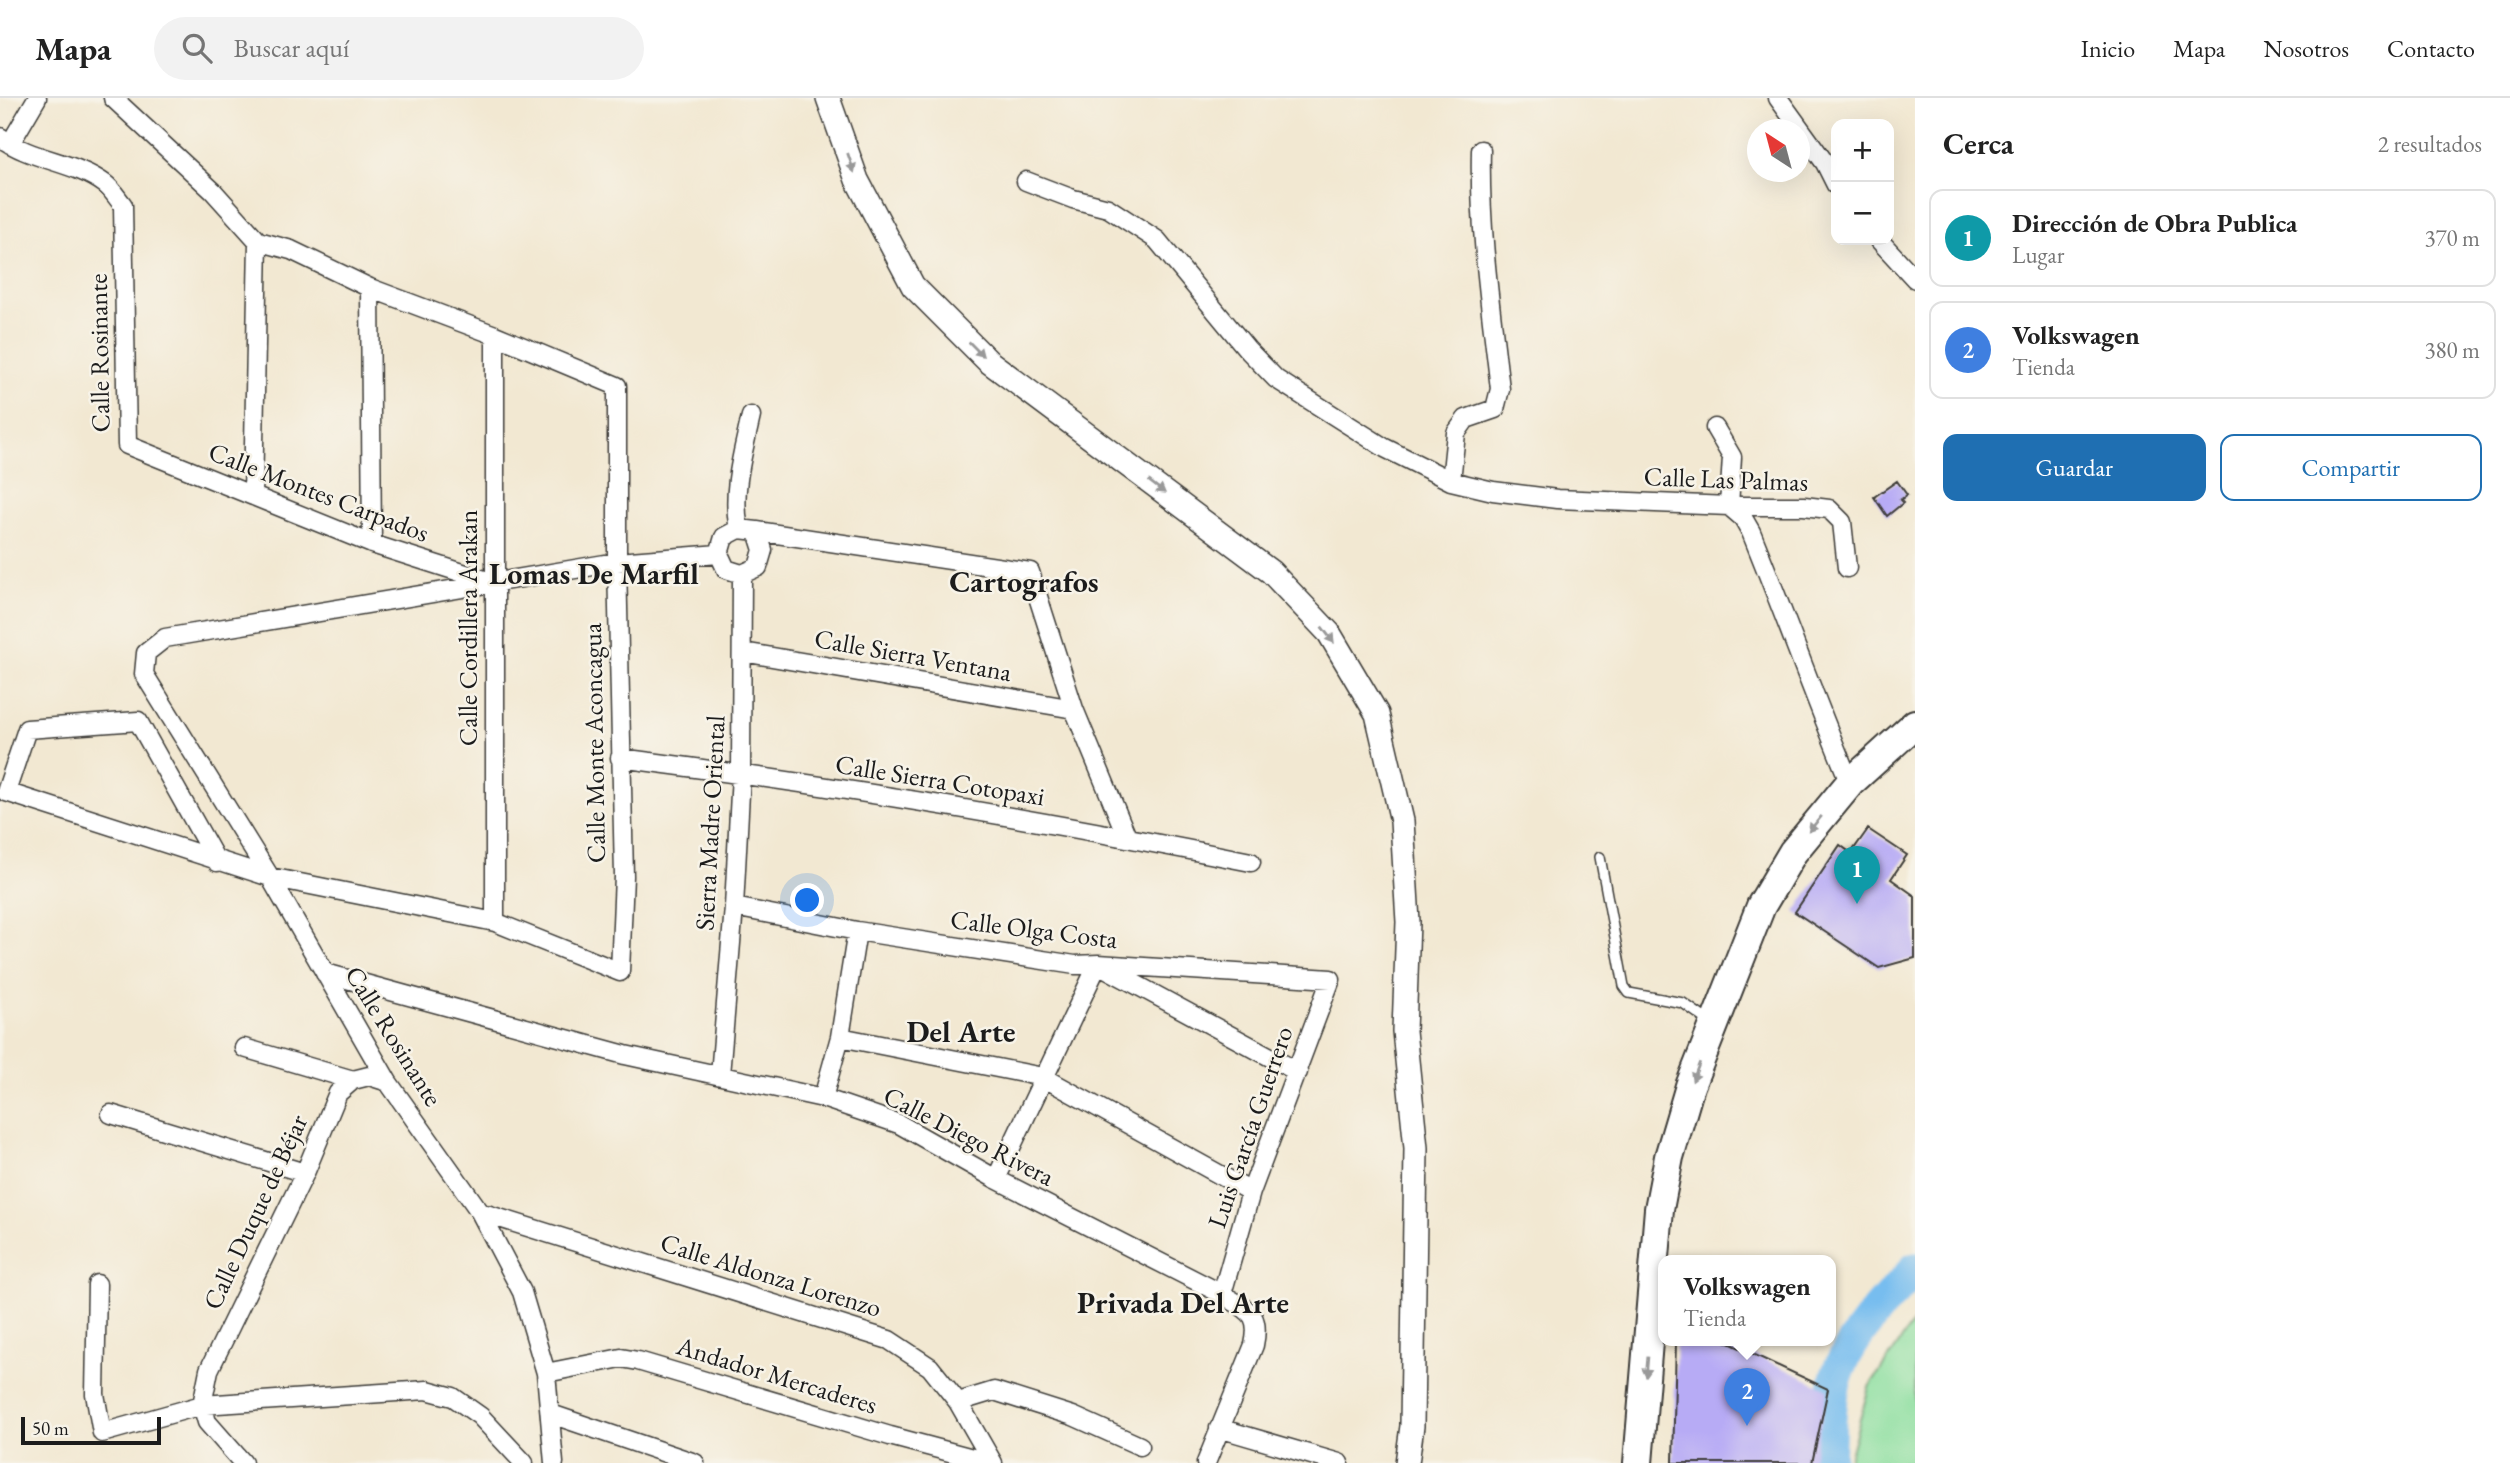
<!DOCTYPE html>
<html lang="es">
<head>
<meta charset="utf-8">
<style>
  :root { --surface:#fff; --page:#f2f2f2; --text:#222; --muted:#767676; --line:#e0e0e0; --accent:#1f6fb2 }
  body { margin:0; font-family:"EB Garamond",serif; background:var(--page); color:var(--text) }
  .controls { position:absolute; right:21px; top:21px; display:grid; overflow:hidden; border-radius:14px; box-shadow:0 7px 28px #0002 }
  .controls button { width:63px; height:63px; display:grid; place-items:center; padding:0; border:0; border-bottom:2px solid var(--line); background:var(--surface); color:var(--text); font:35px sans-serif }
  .compass { position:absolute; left:1747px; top:21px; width:63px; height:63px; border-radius:50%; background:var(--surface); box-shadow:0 7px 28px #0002; rotate:324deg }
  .scale { position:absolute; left:21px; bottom:18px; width:140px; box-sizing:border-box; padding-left:7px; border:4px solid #1c1c1c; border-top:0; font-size:19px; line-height:24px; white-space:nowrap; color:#1c1c1c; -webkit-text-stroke:5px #f7f3e8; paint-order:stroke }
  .you { position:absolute; left:808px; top:803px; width:24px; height:24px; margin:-18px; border:5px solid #fff; border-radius:50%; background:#1a73e8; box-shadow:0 0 0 10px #1a73e833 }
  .badge { display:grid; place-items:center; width:46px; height:46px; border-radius:50%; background:var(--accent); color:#fff; font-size:23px; font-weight:700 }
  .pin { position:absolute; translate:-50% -58px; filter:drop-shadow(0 2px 4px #0008) }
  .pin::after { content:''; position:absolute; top:37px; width:24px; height:21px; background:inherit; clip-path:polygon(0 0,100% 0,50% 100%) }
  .popup { position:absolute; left:1658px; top:1157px; width:178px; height:91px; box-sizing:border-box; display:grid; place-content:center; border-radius:14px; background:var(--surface); filter:drop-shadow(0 2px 5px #0005); font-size:23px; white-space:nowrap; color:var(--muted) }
  .popup b { font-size:26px; color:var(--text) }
  .popup::after { content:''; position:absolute; left:50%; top:100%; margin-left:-14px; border:14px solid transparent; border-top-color:var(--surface) }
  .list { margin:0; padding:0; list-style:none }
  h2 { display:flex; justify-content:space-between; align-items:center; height:91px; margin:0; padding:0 28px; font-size:30px }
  h2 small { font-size:23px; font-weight:400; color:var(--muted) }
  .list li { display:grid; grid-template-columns:46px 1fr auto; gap:21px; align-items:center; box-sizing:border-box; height:98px; margin:0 14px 14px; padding:0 14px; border:2px solid var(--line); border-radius:14px }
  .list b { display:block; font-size:26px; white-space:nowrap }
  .list p { margin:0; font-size:23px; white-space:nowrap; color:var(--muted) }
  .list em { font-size:23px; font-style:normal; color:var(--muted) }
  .actions { display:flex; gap:14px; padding:21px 28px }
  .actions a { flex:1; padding:16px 0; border:2px solid var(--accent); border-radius:14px; text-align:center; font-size:24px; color:var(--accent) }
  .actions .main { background:var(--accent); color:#fff }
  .icon { flex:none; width:38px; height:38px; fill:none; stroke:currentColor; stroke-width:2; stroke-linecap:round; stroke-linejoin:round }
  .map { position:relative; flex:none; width:1915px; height:1365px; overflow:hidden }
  header { display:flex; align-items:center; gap:42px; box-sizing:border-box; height:98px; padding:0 35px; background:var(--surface); border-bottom:2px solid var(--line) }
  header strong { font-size:33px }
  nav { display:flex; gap:38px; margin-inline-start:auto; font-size:24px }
  .search { width:490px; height:63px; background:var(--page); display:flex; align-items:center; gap:18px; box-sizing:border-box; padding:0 24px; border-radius:38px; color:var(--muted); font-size:26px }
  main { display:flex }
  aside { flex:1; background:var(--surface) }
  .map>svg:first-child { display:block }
</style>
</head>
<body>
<header>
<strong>Mapa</strong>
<div class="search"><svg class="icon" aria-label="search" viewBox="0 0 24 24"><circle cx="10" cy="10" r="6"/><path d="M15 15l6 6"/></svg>Buscar aquí</div>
<nav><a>Inicio</a><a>Mapa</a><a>Nosotros</a><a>Contacto</a></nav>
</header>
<main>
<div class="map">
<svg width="1915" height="1365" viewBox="0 0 1915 1365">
  <rect width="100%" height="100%" fill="#f7f3e8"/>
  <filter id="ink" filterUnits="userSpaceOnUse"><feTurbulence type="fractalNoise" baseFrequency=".0143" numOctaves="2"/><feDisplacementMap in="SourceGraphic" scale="14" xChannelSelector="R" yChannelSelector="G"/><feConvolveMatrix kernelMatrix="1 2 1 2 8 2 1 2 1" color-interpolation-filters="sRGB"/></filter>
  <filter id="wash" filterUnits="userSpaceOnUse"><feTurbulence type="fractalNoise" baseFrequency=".00686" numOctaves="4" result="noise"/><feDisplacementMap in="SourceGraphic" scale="28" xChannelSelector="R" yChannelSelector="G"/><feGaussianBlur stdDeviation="1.57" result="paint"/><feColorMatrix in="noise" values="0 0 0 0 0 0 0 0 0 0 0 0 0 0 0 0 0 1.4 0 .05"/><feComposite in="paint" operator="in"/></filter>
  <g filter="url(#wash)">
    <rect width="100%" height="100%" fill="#f2e8d2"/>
    <path fill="#8ddfa0" stroke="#547e5e" stroke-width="2" d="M1915,1222V1365H1849L1850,1357L1869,1289Z"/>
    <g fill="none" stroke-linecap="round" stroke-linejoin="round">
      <path stroke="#77bdef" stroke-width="33" d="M1828,1365C1830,1335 1828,1298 1840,1269C1857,1231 1887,1201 1915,1171"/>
    </g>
    <g id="blocks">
      <path fill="#b7abf5" d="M1897,383L1907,397L1900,402L1903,405L1887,418L1874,399Z
        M1868,731L1907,757L1891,781L1915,798V860L1879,870L1795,814L1840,747L1851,755Z
        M1676,1242H1723L1828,1291L1812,1365H1673Z"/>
    </g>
  </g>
  <g filter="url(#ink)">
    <use href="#blocks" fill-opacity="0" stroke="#3c3b37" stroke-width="2"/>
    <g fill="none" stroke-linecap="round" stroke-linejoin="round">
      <g stroke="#3c3b37" stroke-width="12">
        <path id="service" d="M1600,759L1624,888L1629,895L1683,905L1710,924"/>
      </g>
      <g stroke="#3c3b37" stroke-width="21">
        <path id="minor" d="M113,0L213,93L258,143L291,152L370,190L495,237L617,288V464L624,778L620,874L495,824L270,779L6,694L27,631L138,623L217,764
          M1778,0L1825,65L1836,87
          M0,39C32,63 74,63 105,86C112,91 117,100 123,107L127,347L372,446L491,484
          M10,46L37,0
          M1026,83L1073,101L1108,110L1157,142L1247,251L1276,281L1385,350L1451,383L1493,393L1557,401L1729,408H1804L1829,411L1842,424L1847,470
          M1879,142L1915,181
          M370,190L372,446
          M1715,330L1732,359L1729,408L1743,420L1751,434C1785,517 1815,602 1850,685
          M1451,383L1456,335L1466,321L1495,311L1500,291C1491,212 1479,132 1481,52
          M253,398L258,143
          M739,431L757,433L763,452L758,469L742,476L726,471L719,456L724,439Z
          M739,431C731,394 743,355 751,318
          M757,433L1030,474L1074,611L1127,739
          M743,554L1074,611
          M620,660C831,687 1042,722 1251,764
          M734,809L857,833L1075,867L1098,866L1331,881L1251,1094L1222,1196
          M495,824V237
          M325,875L625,957L823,1000L899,1026L996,1081L1222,1196C1248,1213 1261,1214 1254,1247L1206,1365
          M840,939L1043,979L1251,1094
          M244,950L353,982
          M720,977L734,809L741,676L742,476
          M823,1000L840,939L857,833
          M111,1016L305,1075
          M996,1081L1098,866L1298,974
          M480,1114L889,1242L930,1269L958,1304L993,1365
          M97,1186L95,1296L102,1335L202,1307L427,1292L453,1299L480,1318L524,1365
          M546,1275L621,1260L638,1263L890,1338L991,1365
          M958,1304L994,1293L1073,1318L1140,1348
          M551,1316L695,1365
          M1219,1330L1339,1365
          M243,1365L207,1324L202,1307L209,1272L305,1075L338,995L353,982L369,978L388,984
          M554,1365L546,1275L522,1194L480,1114L388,984L270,779L144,576L146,555L165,540L617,464L719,456"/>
      </g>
      <g stroke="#3c3b37" stroke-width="26">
        <path id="tertiary" d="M828,0L857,82L913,188L988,263L1271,474L1329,535L1377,616L1402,723L1408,824L1404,933L1416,1050L1412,1328L1407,1365"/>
      </g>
      <g stroke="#3c3b37" stroke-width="32">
        <path id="primary" d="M1638,1365L1659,1111L1669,1059L1690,988L1761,808L1793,754L1850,685L1915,626"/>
      </g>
      <use href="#service" stroke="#fff" stroke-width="9"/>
      <use href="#minor" stroke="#fff" stroke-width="18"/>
      <use href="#tertiary" stroke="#fff" stroke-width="23"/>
      <use href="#primary" stroke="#fff" stroke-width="28"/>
    </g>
    <defs><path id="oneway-solid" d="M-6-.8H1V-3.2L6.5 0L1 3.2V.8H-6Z" transform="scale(1.75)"/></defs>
    <g fill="#999">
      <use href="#oneway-solid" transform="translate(851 65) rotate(71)"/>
      <use href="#oneway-solid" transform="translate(976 251) rotate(45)"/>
      <use href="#oneway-solid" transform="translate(1157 389) rotate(37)"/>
      <use href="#oneway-solid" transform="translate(1328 537) rotate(53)"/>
      <use href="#oneway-solid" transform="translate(1815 726) rotate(130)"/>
      <use href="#oneway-solid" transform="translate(1696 974) rotate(111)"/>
      <use href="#oneway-solid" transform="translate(1647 1269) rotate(95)"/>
    </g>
  </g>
  <g text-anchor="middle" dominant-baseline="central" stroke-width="5" stroke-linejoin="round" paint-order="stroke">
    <g font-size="26" fill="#1c1c1c" stroke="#f7f3e8">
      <text transform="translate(99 255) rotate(-91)">Calle Rosinante</text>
      <text transform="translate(1726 381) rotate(2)">Calle Las Palmas</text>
      <text transform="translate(319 394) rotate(21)">Calle Montes Carpados</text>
      <text transform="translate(468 530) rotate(-90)">Calle Cordillera Arakan</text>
      <text transform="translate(913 557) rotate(10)">Calle Sierra Ventana</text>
      <text transform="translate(594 645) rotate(-91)">Calle Monte Aconcagua</text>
      <text transform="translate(940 682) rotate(9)">Calle Sierra Cotopaxi</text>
      <text transform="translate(710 725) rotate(-87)">Sierra Madre Oriental</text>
      <text transform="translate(1034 831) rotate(7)">Calle Olga Costa</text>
      <text transform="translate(394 938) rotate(58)">Calle Rosinante</text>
      <text transform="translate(1250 1029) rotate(-71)">Luis García Guerrero</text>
      <text transform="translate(969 1038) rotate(27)">Calle Diego Rivera</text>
      <text transform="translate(255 1114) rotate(-65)">Calle Duque de Béjar</text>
      <text transform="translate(771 1177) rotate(17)">Calle Aldonza Lorenzo</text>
      <text transform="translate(777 1277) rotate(17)">Andador Mercaderes</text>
    </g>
    <g font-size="30" font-weight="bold" fill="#1c1c1c" stroke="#f7f3e8">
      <text x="594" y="475">Lomas De Marfil</text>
      <text x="1024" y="483">Cartografos</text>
      <text x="961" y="933">Del Arte</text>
      <text x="1183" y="1204">Privada Del Arte</text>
    </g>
  </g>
</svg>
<div class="controls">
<button>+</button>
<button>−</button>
</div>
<svg class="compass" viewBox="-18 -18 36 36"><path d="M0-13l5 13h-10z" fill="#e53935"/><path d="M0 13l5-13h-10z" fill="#767676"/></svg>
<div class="scale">50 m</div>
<div class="you"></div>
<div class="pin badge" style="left:1857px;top:806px;background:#0f9aa8">1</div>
<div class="pin badge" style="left:1747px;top:1328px;background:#3f7fe0">2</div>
<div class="popup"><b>Volkswagen</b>Tienda</div>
</div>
<aside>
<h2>Cerca<small>2 resultados</small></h2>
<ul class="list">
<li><span class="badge" style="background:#0f9aa8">1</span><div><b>Dirección de Obra Publica</b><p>Lugar</p></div><em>370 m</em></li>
<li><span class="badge" style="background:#3f7fe0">2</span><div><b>Volkswagen</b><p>Tienda</p></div><em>380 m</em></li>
</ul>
<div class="actions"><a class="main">Guardar</a><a>Compartir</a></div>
</aside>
</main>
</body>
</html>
